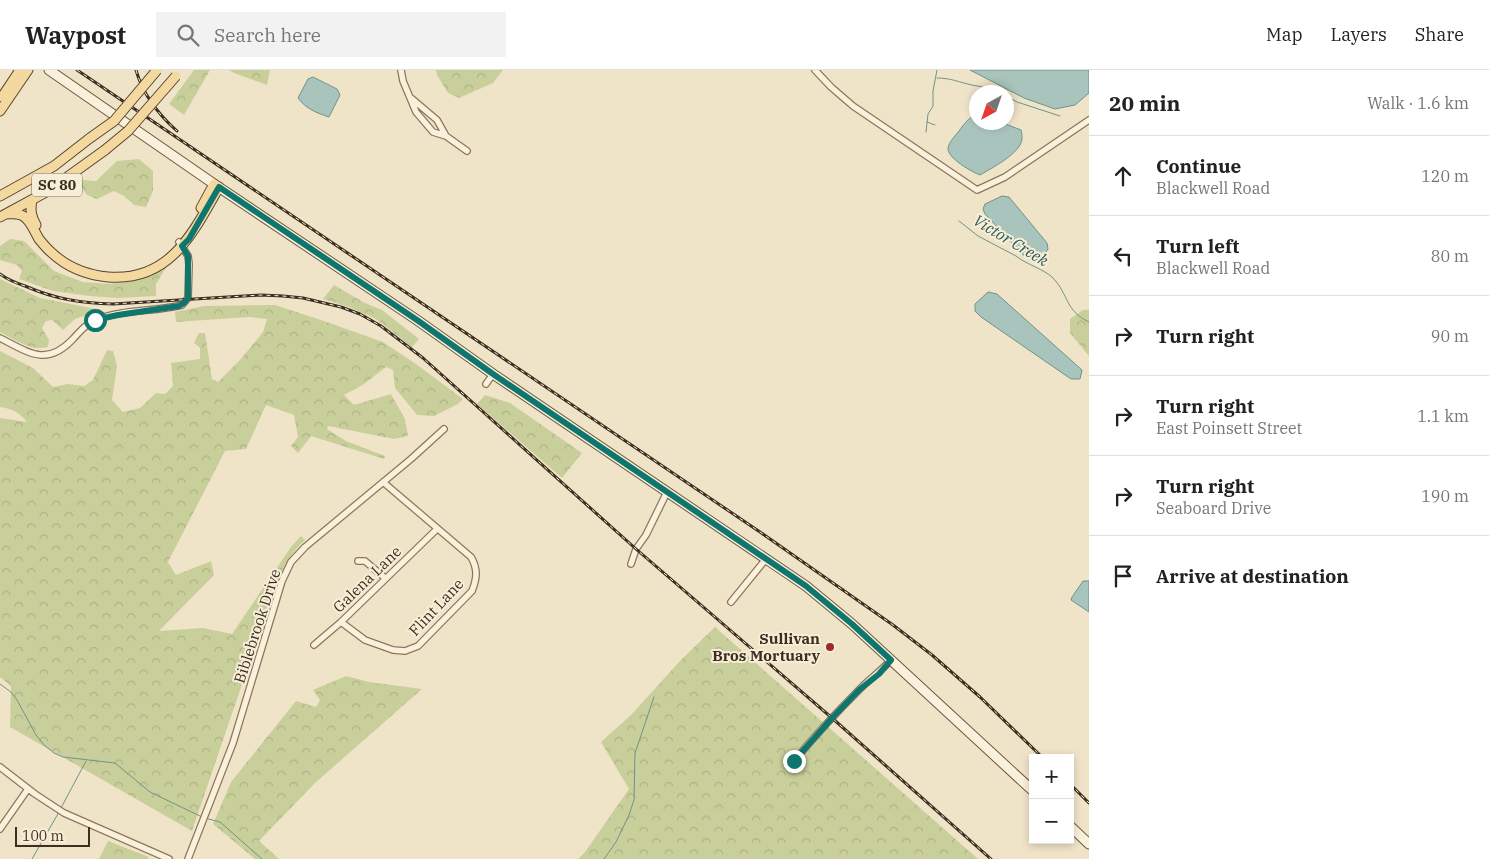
<!DOCTYPE html>
<html lang="en">
<head>
<meta charset="utf-8">
<style>
  :root { --surface:#fff; --page:#f2f2f2; --text:#222; --muted:#767676; --line:#e0e0e0 }
  body { margin:0; font-family:"IBM Plex Serif",serif; background:var(--page); color:var(--text) }
  .controls { position:absolute; right:15px; bottom:15px; display:grid; overflow:hidden; border-radius:0px; box-shadow:0 2px 8px #0003 }
  .controls button { width:45px; height:45px; display:grid; place-items:center; padding:0; border:0; border-bottom:1px solid var(--line); background:var(--surface); color:var(--text); font:25px sans-serif }
  .compass { position:absolute; left:969px; top:15px; width:45px; height:45px; border-radius:50%; background:var(--surface); box-shadow:0 2px 8px #0003; rotate:220deg }
  .scale { position:absolute; left:15px; bottom:12px; width:75px; box-sizing:border-box; padding-left:5px; border:2px solid #3d2e20; border-top:0; font-size:14px; line-height:18px; white-space:nowrap; color:#3d2e20; -webkit-text-stroke:4px #f7eed8; paint-order:stroke }
  .stop { position:absolute; width:15px; height:15px; margin:-11px; border:4px solid #0f766e; border-radius:50%; background:#fff }
  .stop.end { background:#0f766e; border-color:#fff; box-shadow:0 1px 5px #0008 }
  .list { margin:0; padding:0; list-style:none }
  h2 { display:flex; justify-content:space-between; align-items:center; height:65px; margin:0; padding:0 20px; font-size:21px }
  h2 small { font-size:16px; font-weight:400; color:var(--muted) }
  .list li { display:grid; grid-template-columns:32px 1fr auto; gap:15px; align-items:center; box-sizing:border-box; height:80px; padding:0 20px; border-top:1px solid var(--line) }
  .list b { display:block; font-size:19px; white-space:nowrap }
  .list p { margin:0; font-size:16px; white-space:nowrap; color:var(--muted) }
  .list em { font-size:16px; font-style:normal; color:var(--muted) }
  .icon { flex:none; width:28px; height:28px; fill:none; stroke:currentColor; stroke-width:2; stroke-linecap:round; stroke-linejoin:round }
  .map { position:relative; flex:none; width:1089px; height:789px; overflow:hidden }
  header { display:flex; align-items:center; gap:30px; box-sizing:border-box; height:70px; padding:0 25px; background:var(--surface); border-bottom:1px solid var(--line) }
  header strong { font-size:24px }
  nav { display:flex; gap:28px; margin-inline-start:auto; font-size:18px }
  .search { width:350px; height:45px; background:var(--page); display:flex; align-items:center; gap:12px; box-sizing:border-box; padding:0 18px; border-radius:0px; color:var(--muted); font-size:19px }
  main { display:flex }
  aside { flex:1; background:var(--surface) }
  .map>svg:first-child { display:block }
</style>
</head>
<body>
<header>
<strong>Waypost</strong>
<div class="search"><svg class="icon" aria-label="search" viewBox="0 0 24 24"><circle cx="10" cy="10" r="6"/><path d="M15 15l6 6"/></svg>Search here</div>
<nav><a>Map</a><a>Layers</a><a>Share</a></nav>
</header>
<main>
<div class="map">
<svg width="1089" height="789" viewBox="0 0 1089 789">
  <defs>
    <pattern id="forest-crowns" width="20" height="18" patternUnits="userSpaceOnUse" patternTransform="scale(1.25)"><rect width="20" height="18" fill="#c9cf9b"/><path d="M2 6a3 3 0 1 1 6 0M12 15a3 3 0 1 1 6 0" fill="none" stroke="#aeb285"/></pattern>
  </defs>
  <rect width="100%" height="100%" fill="#f0e4c8"/>
  <path fill="url(#forest-crowns)" d="M194,0H210L184,45L169,34Z
    M229,0H270L267,15L234,3Z
    M436,0H503L493,13L459,28L448,23L437,5Z
    M139,89L153,101V121L146,137L134,135L124,126L114,121L97,129L87,125L81,116L83,110L96,111L117,91Z
    M10,169L24,171L54,201L83,212L110,214L136,210L167,196L156,214V226L118,228L89,226L53,221L19,209L22,201L17,195L0,190V176Z
    M0,209L40,228L101,240L75,249L63,260L52,250L46,251L42,258L49,270L48,277C31,282 14,269 0,262Z
    M334,215L363,232L382,240L419,269L412,277L376,249L349,237L323,229Z
    M275,235L324,251L383,272L416,294L463,329L458,334L434,346L417,345L395,318L393,300L386,297L364,314L344,325L354,335L391,324L405,349L408,366L394,369L328,356L327,359L346,371L385,386L384,389L311,366L298,383L291,376L298,367L294,345L266,335L246,379L225,381L168,492L176,505L211,491L214,505L159,561L203,558L232,564L291,477L301,466L305,470C292,482 285,493 278,509L192,761L10,657L11,616L0,607V348L27,352C19,342 12,339 0,337V281L33,298L53,317L68,314L84,316L93,310L107,280L113,281L117,296L112,330L123,342L140,338L156,323L165,324L173,316L171,293L200,289V278L194,273L199,263H205L212,309L218,312L240,290L263,262L267,249L249,247L176,252L175,242L204,236Z
    M1083,240H1089V286L1070,263V249Z
    M485,325L510,333L582,383L562,408L477,334Z
    M715,557L978,789H578L585,782L629,719L601,672L631,645L680,591Z
    M346,606L369,612L422,619L315,713L259,771L279,789H255L213,754L231,712L296,631L316,637L320,630L313,620Z
    M108,771L149,787L148,789H99Z"/>
  <path fill="#a9c4bc" stroke="#6f938a" d="M970,0H1088L1089,1V23L1075,35L1055,39L1024,28Z
    M313,7L337,19L340,25L329,47C317,43 306,39 298,28L308,9Z
    M976,45V52L1003,53L1021,60C1022,63 1022,66 1022,69C1021,83 992,98 980,105C972,102 947,88 948,78C949,72 955,66 959,61C964,54 968,48 976,45Z
    M1002,126L1009,127L1047,173L1048,179L1043,186L1036,190L1023,185L985,144L983,139L985,134Z
    M988,222L997,224L1082,300L1080,309H1071L981,247L975,241V234Z
    M1083,511H1089V542L1071,530L1072,527Z"/>
  <g fill="none" stroke-linecap="round" stroke-linejoin="round">
    <path stroke="#6f938a" stroke-width="1" d="M937,8C951,8 958,12 972,15C982,17 991,18 999,22
      M1006,26L1017,32L1060,46
      M927,52L935,55
      M926,62L928,44L933,36V21L937,0
      M959,151L978,166L1016,186C1027,195 1044,199 1053,208C1069,225 1065,241 1089,252
      M0,614L11,622L17,630L36,665L44,675L54,683L63,687L115,693L150,722L202,747
      M61,738L86,691
      M205,748L220,752L262,789
      M32,789L59,742
      M604,789L616,772L629,745L634,730L635,683L654,627"/>
    <g stroke="#8d765c" stroke-width="8">
      <path id="street" d="M401,0L403,11L416,42L433,62L446,66L467,81
        M815,0L831,17L853,36L977,120L1005,107L1089,50
        M411,28L437,50L446,66
        M0,268C28,282 46,297 72,270C79,263 85,254 95,250C122,239 154,242 182,235L188,228L189,194L188,186L179,172
        M486,314L493,304
        M358,491H365L385,508
        M631,494L636,479L646,465L667,422
        M731,532L766,489
        M341,552L365,570L393,580L405,581L418,576L472,521C477,508 478,499 471,487L383,412
        M314,575L341,552L437,459
        M794,691C814,667 835,644 857,622C868,610 880,602 891,590
        M0,697L35,724L64,743L169,789
        M0,759L28,719
        M188,789L233,673L282,511L291,492L305,477L411,389L444,359"/>
    </g>
    <g stroke="#6f573f" stroke-width="11">
      <path id="secondary" d="M49,0L214,114L417,250L493,304L806,516L852,554L1033,721
        M1070,756L1089,774"/>
    </g>
    <g stroke="#5b4430" stroke-width="11">
      <path id="primary" d="M2,27L20,0
        M0,41L28,0
        M0,126L54,96L90,68
        M32,130C30,140 31,146 36,155
        M201,138L214,114
        M6,144C11,144 16,143 21,145C30,148 34,161 39,169C43,174 47,179 52,183C67,197 87,205 108,207C170,212 193,163 219,117
        M0,147L48,121L105,80"/>
    </g>
    <use href="#street" stroke="#faf1dc" stroke-width="5.5"/>
    <use href="#secondary" stroke="#faf1dc" stroke-width="9"/>
    <use href="#primary" stroke="#f3d9a0" stroke-width="9"/>
    <g stroke="#3d2e20" stroke-width="3">
      <path id="rail" d="M77,0L760,462L893,555L932,585L980,627L1043,688
        M136,0C143,25 158,44 177,61
        M0,204C8,210 16,213 25,216C55,229 80,233 113,234L261,225L283,226L303,228L341,237L360,244L381,256L423,288L636,479L832,648L991,789
        M1070,714L1089,733"/>
    </g>
    <use href="#rail" stroke="#f7eed8" stroke-width="1" stroke-dasharray="4" stroke-linecap="butt"/>
    <g stroke="#5b4430" stroke-width="11" stroke-linecap="butt">
      <path id="primary-bridge" d="M90,68L114,51L157,0
        M105,80L128,61L176,6"/>
    </g>
    <use href="#primary-bridge" stroke="#f3d9a0" stroke-width="9"/>
  </g>
  <g fill="none" stroke-linecap="round" stroke-linejoin="round">
    <path stroke="#0f766e" stroke-width="6" d="M95,250L118,245L179,236L184,233L188,228V186L182,176L189,169L219,117L417,250L493,304L806,516L852,554L891,590L879,604L859,620L832,648L794,691"/>
  </g>
  <circle fill="#9e2a2b" stroke="#f7eed8" stroke-width="2" cx="830" cy="577" r="5"/>
  <g text-anchor="middle" dominant-baseline="central" stroke-width="4" stroke-linejoin="round" paint-order="stroke">
    <rect fill="#f7eed8" stroke="#756857" stroke-width="1" x="32" y="103.5" width="50" height="23" rx="4"/>
    <g font-size="14" font-weight="bold" fill="#3d2e20">
      <text x="57" y="115">SC 80</text>
    </g>
    <g font-size="15" fill="#3d2e20" stroke="#f7eed8">
      <text transform="translate(367 509) rotate(-44)">Galena Lane</text>
      <text transform="translate(436 537) rotate(-47)">Flint Lane</text>
      <text transform="translate(257 556) rotate(-72)">Biblebrook Drive</text>
    </g>
    <g font-size="15" font-weight="bold" fill="#3d2e20" stroke="#f7eed8" text-anchor="end">
      <text x="820" y="568">Sullivan<tspan x="820" dy="17">Bros Mortuary</tspan></text>
    </g>
    <g font-size="16" font-style="italic" fill="#2f5d5a" stroke="#f7eed8">
      <text transform="translate(1011 170) rotate(31)">Victor Creek</text>
    </g>
  </g>
</svg>
<div class="controls">
<button>+</button>
<button>−</button>
</div>
<svg class="compass" viewBox="-18 -18 36 36"><path d="M0-13l5 13h-10z" fill="#e53935"/><path d="M0 13l5-13h-10z" fill="#767676"/></svg>
<div class="scale">100 m</div>
<div class="stop" style="left:95px;top:250px"></div>
<div class="stop end" style="left:794px;top:691px"></div>
</div>
<aside>
<h2>20 min<small>Walk · 1.6 km</small></h2>
<ul class="list">
<li><svg class="icon" aria-label="ahead" viewBox="0 0 24 24"><path d="M12 20V5M6 11l6-6 6 6"/></svg><div><b>Continue</b><p>Blackwell Road</p></div><em>120 m</em></li>
<li><svg class="icon" aria-label="left" viewBox="0 0 24 24"><path d="M17 20v-9H6M10 6l-5 5 5 5"/></svg><div><b>Turn left</b><p>Blackwell Road</p></div><em>80 m</em></li>
<li><svg class="icon" aria-label="right" viewBox="0 0 24 24"><path d="M7 20v-9h11M14 6l5 5-5 5"/></svg><div><b>Turn right</b></div><em>90 m</em></li>
<li><svg class="icon" aria-label="right" viewBox="0 0 24 24"><path d="M7 20v-9h11M14 6l5 5-5 5"/></svg><div><b>Turn right</b><p>East Poinsett Street</p></div><em>1.1 km</em></li>
<li><svg class="icon" aria-label="right" viewBox="0 0 24 24"><path d="M7 20v-9h11M14 6l5 5-5 5"/></svg><div><b>Turn right</b><p>Seaboard Drive</p></div><em>190 m</em></li>
<li><svg class="icon" aria-label="arrive" viewBox="0 0 24 24"><path d="M6 21V4h12l-3 4 3 4H6"/></svg><div><b>Arrive at destination</b></div></li>
</ul>
</aside>
</main>
</body>
</html>
